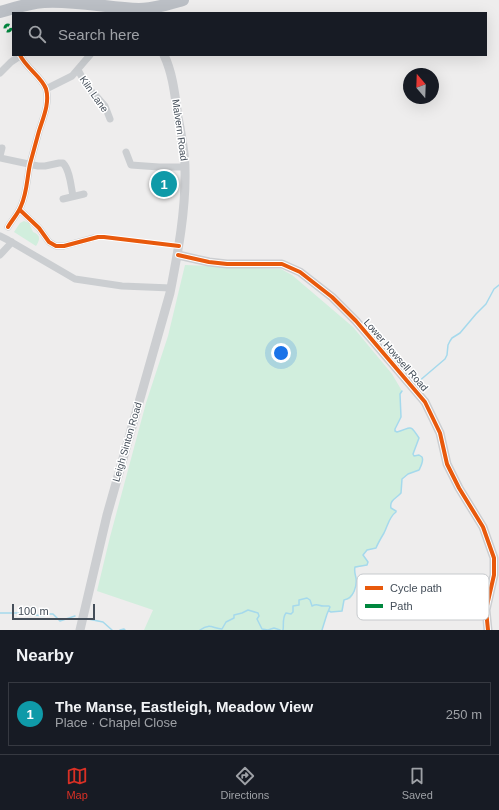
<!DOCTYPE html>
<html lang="en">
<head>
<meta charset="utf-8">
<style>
  :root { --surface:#171b24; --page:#242831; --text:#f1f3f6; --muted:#9ea1a6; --line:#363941; --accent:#d93025 }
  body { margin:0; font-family:Helvetica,sans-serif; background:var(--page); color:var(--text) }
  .compass { position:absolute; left:403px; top:68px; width:36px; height:36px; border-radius:50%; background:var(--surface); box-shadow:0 4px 16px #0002; rotate:341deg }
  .scale { position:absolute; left:12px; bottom:10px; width:83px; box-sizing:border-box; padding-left:4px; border:2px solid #444e59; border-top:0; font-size:11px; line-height:14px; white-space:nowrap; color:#444e59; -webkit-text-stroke:3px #fff; paint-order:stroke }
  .you { position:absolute; left:281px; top:353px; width:14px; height:14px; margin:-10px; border:3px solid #fff; border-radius:50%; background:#1a73e8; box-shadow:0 0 0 6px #1a73e833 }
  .badge { display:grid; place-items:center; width:26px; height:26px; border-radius:50%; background:var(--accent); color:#fff; font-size:13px; font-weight:700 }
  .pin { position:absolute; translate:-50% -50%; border:2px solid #fff; box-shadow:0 1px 4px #0006 }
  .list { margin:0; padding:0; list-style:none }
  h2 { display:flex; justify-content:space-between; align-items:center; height:52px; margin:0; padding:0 16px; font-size:17px }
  h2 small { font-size:13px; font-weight:400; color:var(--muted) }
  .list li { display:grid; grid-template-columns:26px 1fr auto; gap:12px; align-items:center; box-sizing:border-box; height:64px; margin:0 8px 8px; padding:0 8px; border:1px solid var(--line); border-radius:0px }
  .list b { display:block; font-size:15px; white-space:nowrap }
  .list p { margin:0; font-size:13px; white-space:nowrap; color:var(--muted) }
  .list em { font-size:13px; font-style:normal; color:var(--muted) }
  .icon { flex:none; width:22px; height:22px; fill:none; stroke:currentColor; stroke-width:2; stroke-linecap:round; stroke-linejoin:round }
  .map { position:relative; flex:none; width:499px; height:630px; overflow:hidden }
  .search { position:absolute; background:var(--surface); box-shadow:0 4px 16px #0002; left:12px; right:12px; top:12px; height:44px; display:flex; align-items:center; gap:10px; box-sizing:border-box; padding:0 14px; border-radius:0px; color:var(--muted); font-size:15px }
  .sheet { height:124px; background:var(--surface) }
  nav { display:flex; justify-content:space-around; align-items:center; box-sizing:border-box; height:56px; border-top:1px solid var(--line); background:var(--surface); font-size:11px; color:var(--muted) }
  nav a { display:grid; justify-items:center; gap:2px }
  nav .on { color:var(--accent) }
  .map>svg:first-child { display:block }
</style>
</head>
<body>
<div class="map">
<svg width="499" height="630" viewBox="0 0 499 630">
  <rect width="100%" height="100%" fill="#eeeded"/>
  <path fill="#d1eedd" d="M24,221L29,223L33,232C40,235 41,238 36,246L14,232L20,223Z
    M185,265L281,269L292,275L353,327L392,374L402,391L400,394L401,417L395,428V430L397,432C412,428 409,423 419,438L413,454L414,456L419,455L422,457C424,461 421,466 419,470L408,474L402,479L401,493C397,498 389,500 391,508L396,511V512C389,517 388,525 384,533C381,538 378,543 376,548L367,550L363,555L368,562L367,565L355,568C354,571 356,574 356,578C356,583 355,593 351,598C349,600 347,600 344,600L342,611L331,612L329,611L327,614L322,630H144L153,610L97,591L110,537L146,403L168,336Z"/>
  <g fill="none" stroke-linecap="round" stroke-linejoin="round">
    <path stroke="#a5d9ec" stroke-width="1.5" d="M418,382L445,359L447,355L448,345L450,341L452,338L460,333L476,314L486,304L494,289L499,285
      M329,611L331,612L342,611L344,600C354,598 357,586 356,578C355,574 354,571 355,567L367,565L368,562L363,555L367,550L376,548C378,543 381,538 384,533C388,525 389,517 396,512V511L391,508C389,500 397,498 401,493L402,479L408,474L419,470C421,466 424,461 422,457L419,455L414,456L413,454L419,438C409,423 412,428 397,432L395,431V429L401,417L400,394L402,391
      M0,613H21L43,616L50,614H53L60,621L75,616
      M88,619L103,622L112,630
      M120,630L124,629L125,630
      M200,630C210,623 212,628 222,629L226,622L234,618V615L242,613L248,610L258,613L259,616L257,619L262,629L268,630L274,628L280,630
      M283,630C284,625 282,618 286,613L291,614L293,612V606L299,605V600L307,598L310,600L312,606C318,603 318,606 324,606C326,606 327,606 329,606L330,607L327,614L322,630"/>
    <path stroke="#cbced1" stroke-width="7" d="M78,70L88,88L98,98L105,106L110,119
      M0,73L11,62L20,56
      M46,89L72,76L90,55
      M126,152L131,165L159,167H185
      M0,156L2,148
      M0,158L38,166H45L59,163H63C70,170 71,187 73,196
      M63,199L84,194
      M20,210L39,228L49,242L56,246H64L93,238
      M8,227C12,220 18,214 21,206C27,193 27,178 30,164C33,153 36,142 39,131C43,118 50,103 46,89C42,77 26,68 20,55
      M0,236L8,240L75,279L122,286L171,288
      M0,255L12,242"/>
    <path stroke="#ccced1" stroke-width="9" d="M178,255L209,262L227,264H282L300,272L332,297L356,321L425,402L440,433L447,464L459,488L483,527L494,558V575L486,610L488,630
      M80,630L107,515L170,293C178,252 186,210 185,169C185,152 181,133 178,117C175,96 173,74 164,55"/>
    <path stroke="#bbbfc5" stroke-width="12" d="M0,12C14,8 29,3 44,2C76,0 107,8 139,9C154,9 169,4 183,0"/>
    <path stroke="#00873e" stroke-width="3" stroke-dasharray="6 3" stroke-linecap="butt" d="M5 28a3 3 0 1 1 6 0a3 3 0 1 1-6 0Z"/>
    <g stroke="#fff" stroke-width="6">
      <path id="cycleway" d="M20,210L39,228L49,242L56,246H64L98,237H104L179,246
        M8,227C12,220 18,214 21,206C27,193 27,178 30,164C33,153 36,142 39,131C43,118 50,103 46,89C42,77 26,68 20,55
        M178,255L209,262L227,264H282L300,272L332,297L356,321L425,402L440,433L447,464L459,488L483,527L494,558V575L486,610L488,630"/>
    </g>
    <use href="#cycleway" stroke="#e8590c" stroke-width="4"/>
  </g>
  <g text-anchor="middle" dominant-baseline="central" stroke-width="3" stroke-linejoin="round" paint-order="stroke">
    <g font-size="10" fill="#444e59" stroke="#fff">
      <text transform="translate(94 94) rotate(55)">Kiln Lane</text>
      <text transform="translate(180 130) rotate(82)">Malvern Road</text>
      <text transform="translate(396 355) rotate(49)">Lower Howsell Road</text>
      <text transform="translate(127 442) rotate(-74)">Leigh Sinton Road</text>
    </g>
  </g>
  <rect x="357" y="574" width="132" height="46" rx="6" fill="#fff" stroke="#c7cacd" stroke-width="1"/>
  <rect x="365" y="586" width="18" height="4" fill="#e8590c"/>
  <rect x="365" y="604" width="18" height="4" fill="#00873e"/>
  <g font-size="11" fill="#444e59">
    <text x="390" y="592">Cycle path</text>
    <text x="390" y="610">Path</text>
  </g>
</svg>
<svg class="compass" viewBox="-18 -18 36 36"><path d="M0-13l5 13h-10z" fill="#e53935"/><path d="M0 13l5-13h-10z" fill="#9ea1a6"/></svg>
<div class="scale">100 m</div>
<div class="you"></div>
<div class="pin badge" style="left:164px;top:184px;background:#0f9aa8">1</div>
<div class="search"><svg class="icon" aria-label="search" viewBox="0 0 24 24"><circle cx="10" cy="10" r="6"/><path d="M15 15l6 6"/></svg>Search here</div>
</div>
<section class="sheet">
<h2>Nearby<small></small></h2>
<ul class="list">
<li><span class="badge" style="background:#0f9aa8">1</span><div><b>The Manse, Eastleigh, Meadow View</b><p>Place · Chapel Close</p></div><em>250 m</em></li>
</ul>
</section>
<nav>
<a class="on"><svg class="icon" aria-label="map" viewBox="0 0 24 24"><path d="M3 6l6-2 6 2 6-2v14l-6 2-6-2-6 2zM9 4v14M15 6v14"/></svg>Map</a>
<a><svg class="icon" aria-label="directions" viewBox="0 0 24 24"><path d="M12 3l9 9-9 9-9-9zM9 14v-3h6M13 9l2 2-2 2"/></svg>Directions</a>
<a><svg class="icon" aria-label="saved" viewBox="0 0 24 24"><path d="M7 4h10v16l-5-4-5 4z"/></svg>Saved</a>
</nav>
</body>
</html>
